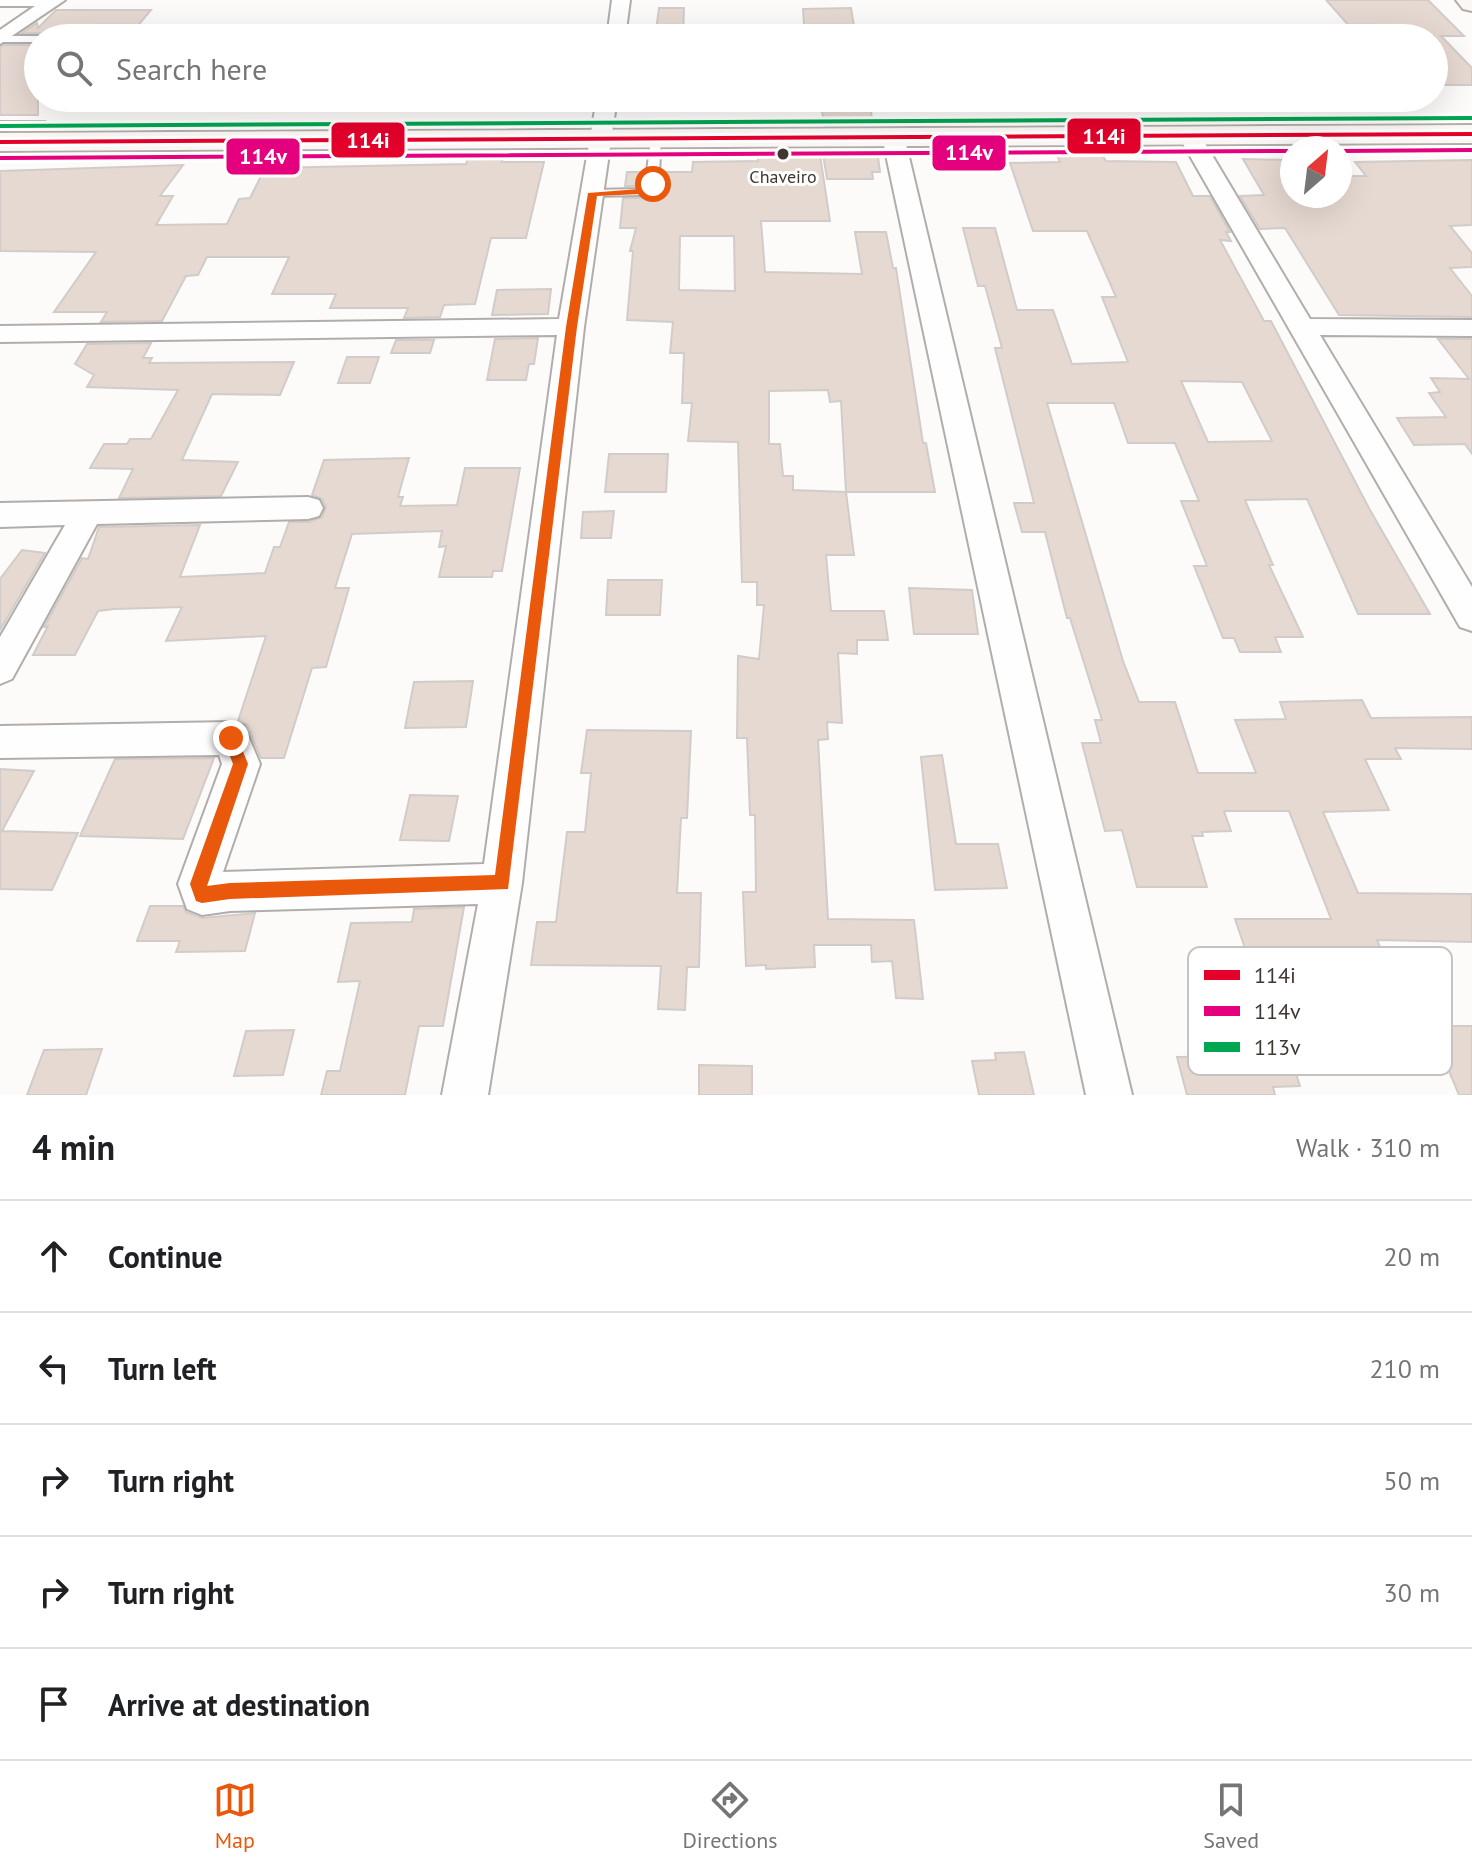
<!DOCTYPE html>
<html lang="en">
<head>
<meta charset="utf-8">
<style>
  :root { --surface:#fff; --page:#f2f2f2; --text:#202124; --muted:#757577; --line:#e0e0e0; --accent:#ea580c }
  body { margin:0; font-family:"PT Sans",sans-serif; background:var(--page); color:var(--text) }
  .compass { position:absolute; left:1280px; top:136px; width:72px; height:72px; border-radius:50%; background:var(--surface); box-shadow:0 8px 32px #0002; rotate:28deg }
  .stop { position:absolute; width:24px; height:24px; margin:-18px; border:6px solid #ea580c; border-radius:50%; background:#fff }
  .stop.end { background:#ea580c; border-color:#fff; box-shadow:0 2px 8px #0008 }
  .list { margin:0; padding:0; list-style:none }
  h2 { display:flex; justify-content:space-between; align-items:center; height:104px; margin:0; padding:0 32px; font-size:34px }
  h2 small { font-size:26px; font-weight:400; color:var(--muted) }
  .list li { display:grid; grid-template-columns:52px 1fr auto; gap:24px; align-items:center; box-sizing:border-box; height:112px; padding:0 32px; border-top:2px solid var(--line) }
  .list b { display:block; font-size:30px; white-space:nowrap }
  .list em { font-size:26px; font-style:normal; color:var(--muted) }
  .icon { flex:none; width:44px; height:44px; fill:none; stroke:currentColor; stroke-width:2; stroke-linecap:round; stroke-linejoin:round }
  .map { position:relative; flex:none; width:1472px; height:1095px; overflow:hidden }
  .search { position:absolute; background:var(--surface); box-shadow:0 8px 32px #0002; left:24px; right:24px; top:24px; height:88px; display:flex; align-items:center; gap:20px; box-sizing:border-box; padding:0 28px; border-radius:44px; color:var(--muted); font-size:30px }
  .sheet { height:664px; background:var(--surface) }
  nav { display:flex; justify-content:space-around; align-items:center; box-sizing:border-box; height:112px; border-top:2px solid var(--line); background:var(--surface); font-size:22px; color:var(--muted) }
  nav a { display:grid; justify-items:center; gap:4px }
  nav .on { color:var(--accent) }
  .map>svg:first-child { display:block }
</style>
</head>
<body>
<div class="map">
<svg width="1472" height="1095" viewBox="0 0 1472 1095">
  <rect width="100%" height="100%" fill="#fdfbf9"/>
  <path fill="#e6d9d2" stroke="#d1ccc9" stroke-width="2" fill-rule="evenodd" d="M1326,0H1428L1464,36H1441L1472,68V85H1434V36L1359,37Z
    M659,8H684L683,38H655Z
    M851,8L856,38H805L803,9Z
    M56,10H151L130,35L22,33L37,23L38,28Z
    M4,45H38V115H0V47Z
    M819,98H869L873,125L825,126Z
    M877,149L880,172H872L873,179H827L823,154H830L829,150Z
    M758,155H820L830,221H761L765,272L862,274L855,232H886L893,268H896L923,443H926L935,492H846L854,555H826L831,611H884L888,640H857V654L838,653L842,723L827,722L828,739L818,740L828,919L914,920L923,999L896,998L892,961L872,962L871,945H814L815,967L766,969V965L746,966L743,892H756L755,815H750L747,738H737L738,656L759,659L764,605H757V582H742L738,442L688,441L692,403H682L684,353H670L673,322L627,320L633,251H630L636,228H620L623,198H642L662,184L652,178L637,186H625L627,172H644L654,178L662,172H692L693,162L758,161ZM680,236H734L735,291L679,290ZM828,390L830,402L841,401L846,492L793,490V476H783L780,444H769V391Z
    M1057,155H1102L1106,161L1176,162L1193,196H1210L1230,232H1226L1231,241L1220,240L1264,321H1271L1370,510L1430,614H1358L1307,499L1245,500L1273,565H1269L1303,637H1275L1281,652H1240L1234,638H1223L1194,566H1207L1181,501H1199L1175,443H1128L1114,403H1047L1123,661L1139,702H1175L1198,773H1256L1235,720L1286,719L1280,702L1362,700L1371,718L1472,717V749L1395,748L1401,759H1365L1389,810L1323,812L1358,893L1472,894V942L1377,940L1382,952L1333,954L1335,959L1249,960L1235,919H1331L1289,811H1224L1231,831L1202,832L1203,836H1192L1207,887H1137L1122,830L1105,831L1082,743H1101L1095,720H1102L1070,618H1067L1045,532H1022L1014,503H1034L995,348H1002L985,286H978L963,228H995L1017,310H1053L1072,364L1128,362L1102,297H1116L1087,231H1033L1010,163L1060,162ZM1181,381L1242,382L1272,441L1208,442Z
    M503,157L502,162H544L526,238H491L475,304L444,305L440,317L404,318L408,308H330L336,294H272L289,257H207L198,275L186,276L162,321L101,322L107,312H54L96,252L0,251V171L183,165L160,196H173L156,225L227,224L239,199L250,198L265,168L466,164L468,158Z
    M1243,159L1287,160L1292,168V196H1340V176H1366L1355,162L1472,160V225L1450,226L1472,253V267L1450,268L1472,296V317L1339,315L1285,228L1260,229L1240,196L1264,195Z
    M551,289L548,314L492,315L497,290Z
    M538,338L534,364H529L526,380H487L495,339Z
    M1438,339H1472V454L1465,444L1414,445L1397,418L1446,417L1429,393L1440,392L1431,378L1469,379Z
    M396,340H434L430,353H391Z
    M151,343L143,358H152L149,363L294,362L280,395L212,394L182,460L238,462L221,496L119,498L133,469L90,468L104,444H127L130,439H151L178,390L87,387L94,375L75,364L87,344Z
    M347,357H379L370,383H338Z
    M609,454H668L666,492H605Z
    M409,458L398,497H403L400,506L457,505L465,468H520L502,571H493L492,577H439L446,546L439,547L442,531L352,534L335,588H349L326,667L312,668L284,758H261L247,725L238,721L266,636L166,641L182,607L114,609L98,611L75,655H33L48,626L44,627L82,558L88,559L99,527L200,525L180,577L265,573L274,547H280L289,522H309L322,517L326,507L322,499L312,495L324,460Z
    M614,511L611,538H581L583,512Z
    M22,550L45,553L0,630V579Z
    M608,580H662L660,615H606Z
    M909,588L972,590L978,634H914Z
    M473,681L466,727L405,728L414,682Z
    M587,730L691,731L687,818H681L677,893H701L699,967H687L685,1010L658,1009L661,966L531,965L537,922H556L567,832H585L591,773H581Z
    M942,755L956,844H998L1007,888L935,890L921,757Z
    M214,758L183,839L80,836L115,759Z
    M0,769L34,771L2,831L78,833L52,890L0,889Z
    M410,795L458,796L449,841L400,840Z
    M150,906H183L186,912L202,918L255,913L245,951L176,952L180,941H137Z
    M464,907L443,1026H419L405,1095H321L327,1071H340L360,981L338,982L351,923L412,922L414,909Z
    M1430,1026H1472V1095H1459Z
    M294,1030L283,1075L234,1076L246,1031Z
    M102,1049L86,1095H27L44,1050Z
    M1024,1052L1034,1095H979L972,1061L996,1060L995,1053Z
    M1290,1055L1300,1086L1273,1087L1275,1095H1187L1177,1057Z
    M699,1065L752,1066V1095H699Z"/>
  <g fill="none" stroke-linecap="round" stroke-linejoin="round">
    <g stroke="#b1adaa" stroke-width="4">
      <path id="lane" d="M0,36H38L42,38H38V42H0Z
        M0,122H45L50,125L45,128H0Z
        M656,135L661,138L659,172L653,175L647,172L651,138Z
        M653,181L659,184L657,186L641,195L593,196L587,193L593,190L638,189Z"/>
    </g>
    <g stroke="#b1adaa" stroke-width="4">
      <path id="street" d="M0,0H65L0,44V30L35,6H0Z
        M612,0H630L625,38H607Z
        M597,98H617L584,327L522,883L488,1095H442L478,904L230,911L202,915L187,909L178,884L222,764L219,755L0,758V726L231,722L244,726L260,764L223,872L484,864L557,335L0,342V326L559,319Z
        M1189,129L1200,135L1310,319L1472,320V336L1320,335L1472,587V631L1460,627L1178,135Z
        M893,130L904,136L1132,1095H1086L882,136Z
        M308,497L319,500L323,508L319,516L308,519L97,524L12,679L0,684V637L65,525L0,527V503Z"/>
    </g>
    <g stroke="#b1adaa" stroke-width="4">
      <path id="secondary" d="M1456,0H1472V11L1463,9Z
        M1472,125V143L0,151V133Z"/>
    </g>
    <use href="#lane" fill="#fffefe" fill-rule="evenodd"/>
    <use href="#street" fill="#fffefe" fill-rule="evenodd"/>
    <use href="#secondary" fill="#faf7f5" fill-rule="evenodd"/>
    <g stroke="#fff" stroke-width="6">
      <path id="bus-1" d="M1472,132V136L0,144V140Z"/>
    </g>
    <g stroke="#fff" stroke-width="6">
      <path id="bus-2" d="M1472,148V152L1340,153V149Z
        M1292,149V153L0,160V156Z"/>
    </g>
    <g stroke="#fff" stroke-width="6">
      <path id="bus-3" d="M1472,116V120L0,128V124Z"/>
    </g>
    <use href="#bus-1" fill="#e4002b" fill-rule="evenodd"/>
    <use href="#bus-2" fill="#e5007d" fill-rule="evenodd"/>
    <use href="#bus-3" fill="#00a651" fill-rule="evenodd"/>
  </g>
  <path fill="#ea580c" d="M653,181L656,186L641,194L597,196L577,327L508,889L230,899L202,903L196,901L190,884L233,764L223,738L231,732L236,734L248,764L207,886L230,883L495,875L566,327L588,193L639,189Z"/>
  <circle fill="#3f3732" stroke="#fff" stroke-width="3" cx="783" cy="154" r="7"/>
  <g text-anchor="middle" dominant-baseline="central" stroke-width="6" stroke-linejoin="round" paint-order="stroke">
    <g font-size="18" fill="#3f3732" stroke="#fff">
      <text x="783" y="176">Chaveiro</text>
    </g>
  </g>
  <rect x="1188" y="947" width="264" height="128" rx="12" fill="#fff" stroke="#c5c3c2" stroke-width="2"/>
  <rect x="1204" y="970" width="36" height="10" fill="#e4002b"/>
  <rect x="1204" y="1006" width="36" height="10" fill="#e5007d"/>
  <rect x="1204" y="1042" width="36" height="10" fill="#00a651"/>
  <g font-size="22" fill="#3f3732">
    <text x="1254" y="983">114i</text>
    <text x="1254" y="1019">114v</text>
    <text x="1254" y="1055">113v</text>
  </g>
  <g stroke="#fff" stroke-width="3">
    <rect x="1066" y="117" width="76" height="38" rx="8" fill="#e4002b"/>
    <rect x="330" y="121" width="76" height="38" rx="8" fill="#e4002b"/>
    <rect x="931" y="134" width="76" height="38" rx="8" fill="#e5007d"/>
    <rect x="225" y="137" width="76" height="39" rx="8" fill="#e5007d"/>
  </g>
  <g font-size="22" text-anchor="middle" font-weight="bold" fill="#fff">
    <text x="1104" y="144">114i</text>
    <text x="368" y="148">114i</text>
    <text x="969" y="160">114v</text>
    <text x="263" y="164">114v</text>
  </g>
</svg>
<svg class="compass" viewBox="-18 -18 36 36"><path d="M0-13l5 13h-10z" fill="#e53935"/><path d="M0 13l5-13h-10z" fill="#757577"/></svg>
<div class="stop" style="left:653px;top:184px"></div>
<div class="stop end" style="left:231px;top:738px"></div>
<div class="search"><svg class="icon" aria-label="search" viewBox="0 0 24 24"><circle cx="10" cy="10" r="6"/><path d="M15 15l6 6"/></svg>Search here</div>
</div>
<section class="sheet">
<h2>4 min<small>Walk · 310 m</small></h2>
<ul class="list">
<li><svg class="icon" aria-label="ahead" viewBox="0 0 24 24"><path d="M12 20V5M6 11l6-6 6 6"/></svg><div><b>Continue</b></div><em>20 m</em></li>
<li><svg class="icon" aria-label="left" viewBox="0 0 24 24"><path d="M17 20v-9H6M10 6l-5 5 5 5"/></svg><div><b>Turn left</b></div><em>210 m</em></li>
<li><svg class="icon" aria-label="right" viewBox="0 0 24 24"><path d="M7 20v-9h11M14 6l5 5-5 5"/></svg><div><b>Turn right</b></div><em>50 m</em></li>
<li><svg class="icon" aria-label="right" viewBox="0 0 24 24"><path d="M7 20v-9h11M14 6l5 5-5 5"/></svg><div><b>Turn right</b></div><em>30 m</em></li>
<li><svg class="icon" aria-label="arrive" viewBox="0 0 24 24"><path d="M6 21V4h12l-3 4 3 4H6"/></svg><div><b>Arrive at destination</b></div></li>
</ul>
</section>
<nav>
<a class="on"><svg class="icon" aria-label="map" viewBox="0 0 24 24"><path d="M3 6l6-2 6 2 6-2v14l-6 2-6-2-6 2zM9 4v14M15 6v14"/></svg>Map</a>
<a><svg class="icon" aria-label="directions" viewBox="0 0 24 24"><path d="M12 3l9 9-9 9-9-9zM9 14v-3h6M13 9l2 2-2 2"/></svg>Directions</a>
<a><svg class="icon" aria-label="saved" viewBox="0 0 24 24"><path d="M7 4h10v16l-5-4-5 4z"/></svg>Saved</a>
</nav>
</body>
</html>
